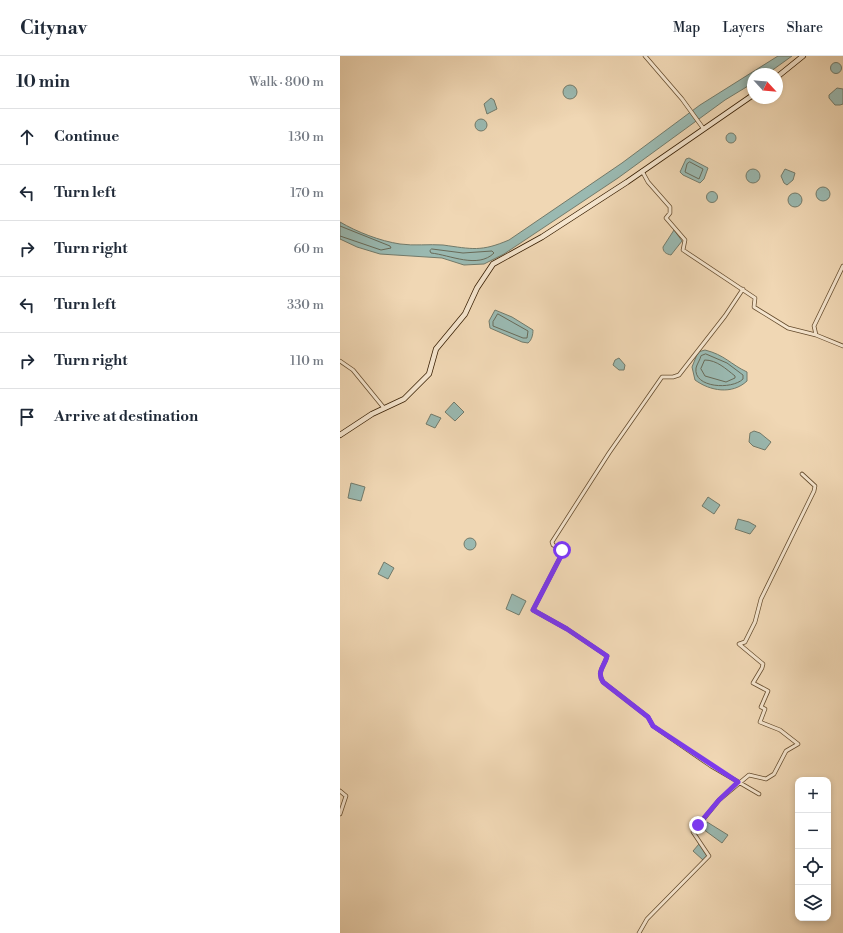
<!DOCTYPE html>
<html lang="en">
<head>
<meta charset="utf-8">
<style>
  :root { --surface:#fff; --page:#f6f6f7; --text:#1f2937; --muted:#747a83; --line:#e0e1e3 }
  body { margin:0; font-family:"Libre Bodoni",serif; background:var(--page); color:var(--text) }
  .controls { position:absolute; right:12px; bottom:12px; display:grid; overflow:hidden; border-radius:8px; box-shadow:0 2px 6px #0003 }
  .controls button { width:36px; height:36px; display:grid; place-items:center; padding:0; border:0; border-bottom:1px solid var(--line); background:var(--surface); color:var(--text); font:20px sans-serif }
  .compass { position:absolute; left:407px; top:12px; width:36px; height:36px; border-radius:50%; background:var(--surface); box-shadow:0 2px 6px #0003; rotate:116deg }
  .stop { position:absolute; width:12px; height:12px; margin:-9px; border:3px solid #7c3aed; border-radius:50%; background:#fff }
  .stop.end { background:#7c3aed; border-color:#fff; box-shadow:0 1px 4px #0008 }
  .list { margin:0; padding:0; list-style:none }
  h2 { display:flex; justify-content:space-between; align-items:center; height:52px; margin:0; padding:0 16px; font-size:17px }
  h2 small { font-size:13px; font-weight:400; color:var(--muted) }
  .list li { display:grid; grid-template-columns:26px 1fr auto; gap:12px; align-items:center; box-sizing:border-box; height:56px; padding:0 16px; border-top:1px solid var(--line) }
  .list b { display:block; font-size:15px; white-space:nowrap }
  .list em { font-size:13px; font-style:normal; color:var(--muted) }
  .icon { flex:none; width:22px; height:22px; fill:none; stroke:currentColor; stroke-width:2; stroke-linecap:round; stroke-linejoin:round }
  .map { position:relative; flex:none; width:503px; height:877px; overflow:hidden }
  header { display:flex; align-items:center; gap:24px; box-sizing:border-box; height:56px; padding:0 20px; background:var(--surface); border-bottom:1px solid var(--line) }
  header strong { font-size:19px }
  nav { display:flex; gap:22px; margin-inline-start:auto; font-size:14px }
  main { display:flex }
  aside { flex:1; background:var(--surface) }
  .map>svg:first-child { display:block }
</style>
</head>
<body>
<header>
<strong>Citynav</strong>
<nav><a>Map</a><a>Layers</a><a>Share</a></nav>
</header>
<main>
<aside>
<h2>10 min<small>Walk · 800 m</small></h2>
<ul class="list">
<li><svg class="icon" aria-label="ahead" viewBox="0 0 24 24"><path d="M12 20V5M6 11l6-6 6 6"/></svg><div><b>Continue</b></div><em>130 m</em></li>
<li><svg class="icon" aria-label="left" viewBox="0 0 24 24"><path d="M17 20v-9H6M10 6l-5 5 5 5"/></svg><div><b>Turn left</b></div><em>170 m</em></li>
<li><svg class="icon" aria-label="right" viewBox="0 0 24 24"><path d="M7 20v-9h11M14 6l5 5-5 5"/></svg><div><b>Turn right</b></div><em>60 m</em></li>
<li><svg class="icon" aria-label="left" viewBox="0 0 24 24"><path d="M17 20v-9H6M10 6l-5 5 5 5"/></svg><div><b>Turn left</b></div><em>330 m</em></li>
<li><svg class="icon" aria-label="right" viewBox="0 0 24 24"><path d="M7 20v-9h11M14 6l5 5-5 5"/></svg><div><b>Turn right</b></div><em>110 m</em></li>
<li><svg class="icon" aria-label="arrive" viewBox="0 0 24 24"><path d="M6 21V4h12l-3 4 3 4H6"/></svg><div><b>Arrive at destination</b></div></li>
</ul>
</aside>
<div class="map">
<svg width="503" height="877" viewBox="0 0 503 877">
  <rect width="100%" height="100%" fill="#f0d7b4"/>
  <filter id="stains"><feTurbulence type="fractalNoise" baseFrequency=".005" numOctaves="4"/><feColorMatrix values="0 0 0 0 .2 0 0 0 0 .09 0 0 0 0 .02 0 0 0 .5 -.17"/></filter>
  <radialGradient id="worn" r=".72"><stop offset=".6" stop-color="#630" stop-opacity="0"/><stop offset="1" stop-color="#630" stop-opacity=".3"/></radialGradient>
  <path fill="#9ab9b1" stroke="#727a6a" d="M438,0H452L427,18H413V27L385,44L278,122L164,198L144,208L124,209L102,202L40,198L17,191L0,183V166C17,176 40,185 60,188C74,190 89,188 103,189C132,193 141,196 169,184L282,107L360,49Z
    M490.5 12a5.5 5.5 0 1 1 11 0a5.5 5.5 0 1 1-11 0Z
    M223 36a7 7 0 1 1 14 0a7 7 0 1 1-14 0Z
    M497,32L503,33V48L500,49H495L489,42V39Z
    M151,42L154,44L157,53L147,58L144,48Z
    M135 69a6 6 0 1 1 12 0a6 6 0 1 1-12 0Z
    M386 82a5 5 0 1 1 10 0a5 5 0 1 1-10 0Z
    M349,102L368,112L364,123L360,127L343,119L340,116L346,103Z
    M445,113L455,117L453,124L447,129L444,127L441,120Z
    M406 120a7 7 0 1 1 14 0a7 7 0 1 1-14 0Z
    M476 138a7 7 0 1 1 14 0a7 7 0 1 1-14 0Z
    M366.5 141a5.5 5.5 0 1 1 11 0a5.5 5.5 0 1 1-11 0Z
    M448 144a7 7 0 1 1 14 0a7 7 0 1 1-14 0Z
    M334,174L342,185L331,199C326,198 323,196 323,191Z
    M155,254L172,261L193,274C193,278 192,284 188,287L182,286L150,272L149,265Z
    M365,294C385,299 390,308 407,316V325C392,339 370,335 355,324L352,311L358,296Z
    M279,302L285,309L284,314H279L273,309L275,304Z
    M114,346L124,356L115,365L105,356Z
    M91,358L101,362L95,372L86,368Z
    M414,375L420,377L431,386L425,394L413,390L409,386L410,377Z
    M11,427L25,431L21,445L8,442Z
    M368,441L380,449L374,458L362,450Z
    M398,463L409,466L416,470L410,478L395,473Z
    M124 488a6 6 0 1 1 12 0a6 6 0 1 1-12 0Z
    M44,506L54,512L48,523L38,518Z
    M172,538L186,545L179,559L166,553Z
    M367,766L388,779L382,787L363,773Z
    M359,788L369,798L367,804H363L353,795Z"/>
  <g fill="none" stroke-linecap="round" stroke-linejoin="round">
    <path stroke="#686a58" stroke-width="1" d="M350,106L363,113L359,123L345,116L347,108Z
      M0,170L50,190L51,192L41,194L0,180
      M92,193L123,197L152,195L154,197C138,213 110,199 91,197L90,195Z
      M158,258L188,275L187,282H183L153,270V266Z
      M366,298L387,307L403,319V323C392,334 353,332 356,312C357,308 360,304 361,300Z
      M365,304C377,304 386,313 395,320V322L386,326L365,320L361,313Z"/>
    <g stroke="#644b2d" stroke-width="4.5">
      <path id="minor" d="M305,0L342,43L363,72
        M302,115L308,126L330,151V157L326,162L345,184L343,194L415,242L414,251L448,272L476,279L503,290
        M403,233L385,260L339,319L333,321H322L269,397L212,486L213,489L222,494L223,496L193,554L227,573L267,600C265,610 256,615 263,626L308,661L313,670L371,710L419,738
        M476,279L474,270L503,210
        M0,305L13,314L44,352
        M0,735L6,740L0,758
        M299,877L307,863L369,800L353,776L379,744L409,719L426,723L434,718L446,695L458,688L440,674L420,666L425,653L421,651L428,635L413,627L422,612L423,608L399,588L405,586L415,566L421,543L474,435L475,430L462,418"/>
    </g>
    <g stroke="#351c00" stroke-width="6">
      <path id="secondary" d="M437,21L463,0
        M0,379L32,358L64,343L89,318L96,293L125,258L137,232L153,208L202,181L287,126L413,39"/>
    </g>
    <use href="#minor" stroke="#f5e5ce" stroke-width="3"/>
    <use href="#secondary" stroke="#f5e5ce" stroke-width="4.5"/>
  </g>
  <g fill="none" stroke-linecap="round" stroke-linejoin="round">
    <path stroke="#7c3aed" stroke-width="5" d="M222,494L223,496L193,554L227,573L267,600C265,610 256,615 263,626L308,661L313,670L398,726L379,744L358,769"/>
  </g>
  <rect width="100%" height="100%" filter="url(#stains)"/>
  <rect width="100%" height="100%" fill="url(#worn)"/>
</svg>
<div class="controls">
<button>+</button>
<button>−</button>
<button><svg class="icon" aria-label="locate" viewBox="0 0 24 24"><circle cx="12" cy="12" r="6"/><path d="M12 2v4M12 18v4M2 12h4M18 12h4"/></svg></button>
<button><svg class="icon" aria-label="layers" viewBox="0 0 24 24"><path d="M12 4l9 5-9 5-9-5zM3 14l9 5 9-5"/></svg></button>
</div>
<svg class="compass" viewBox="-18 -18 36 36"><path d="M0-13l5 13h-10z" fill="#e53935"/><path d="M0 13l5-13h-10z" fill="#747a83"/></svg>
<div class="stop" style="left:222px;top:494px"></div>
<div class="stop end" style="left:358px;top:769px"></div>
</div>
</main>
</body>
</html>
